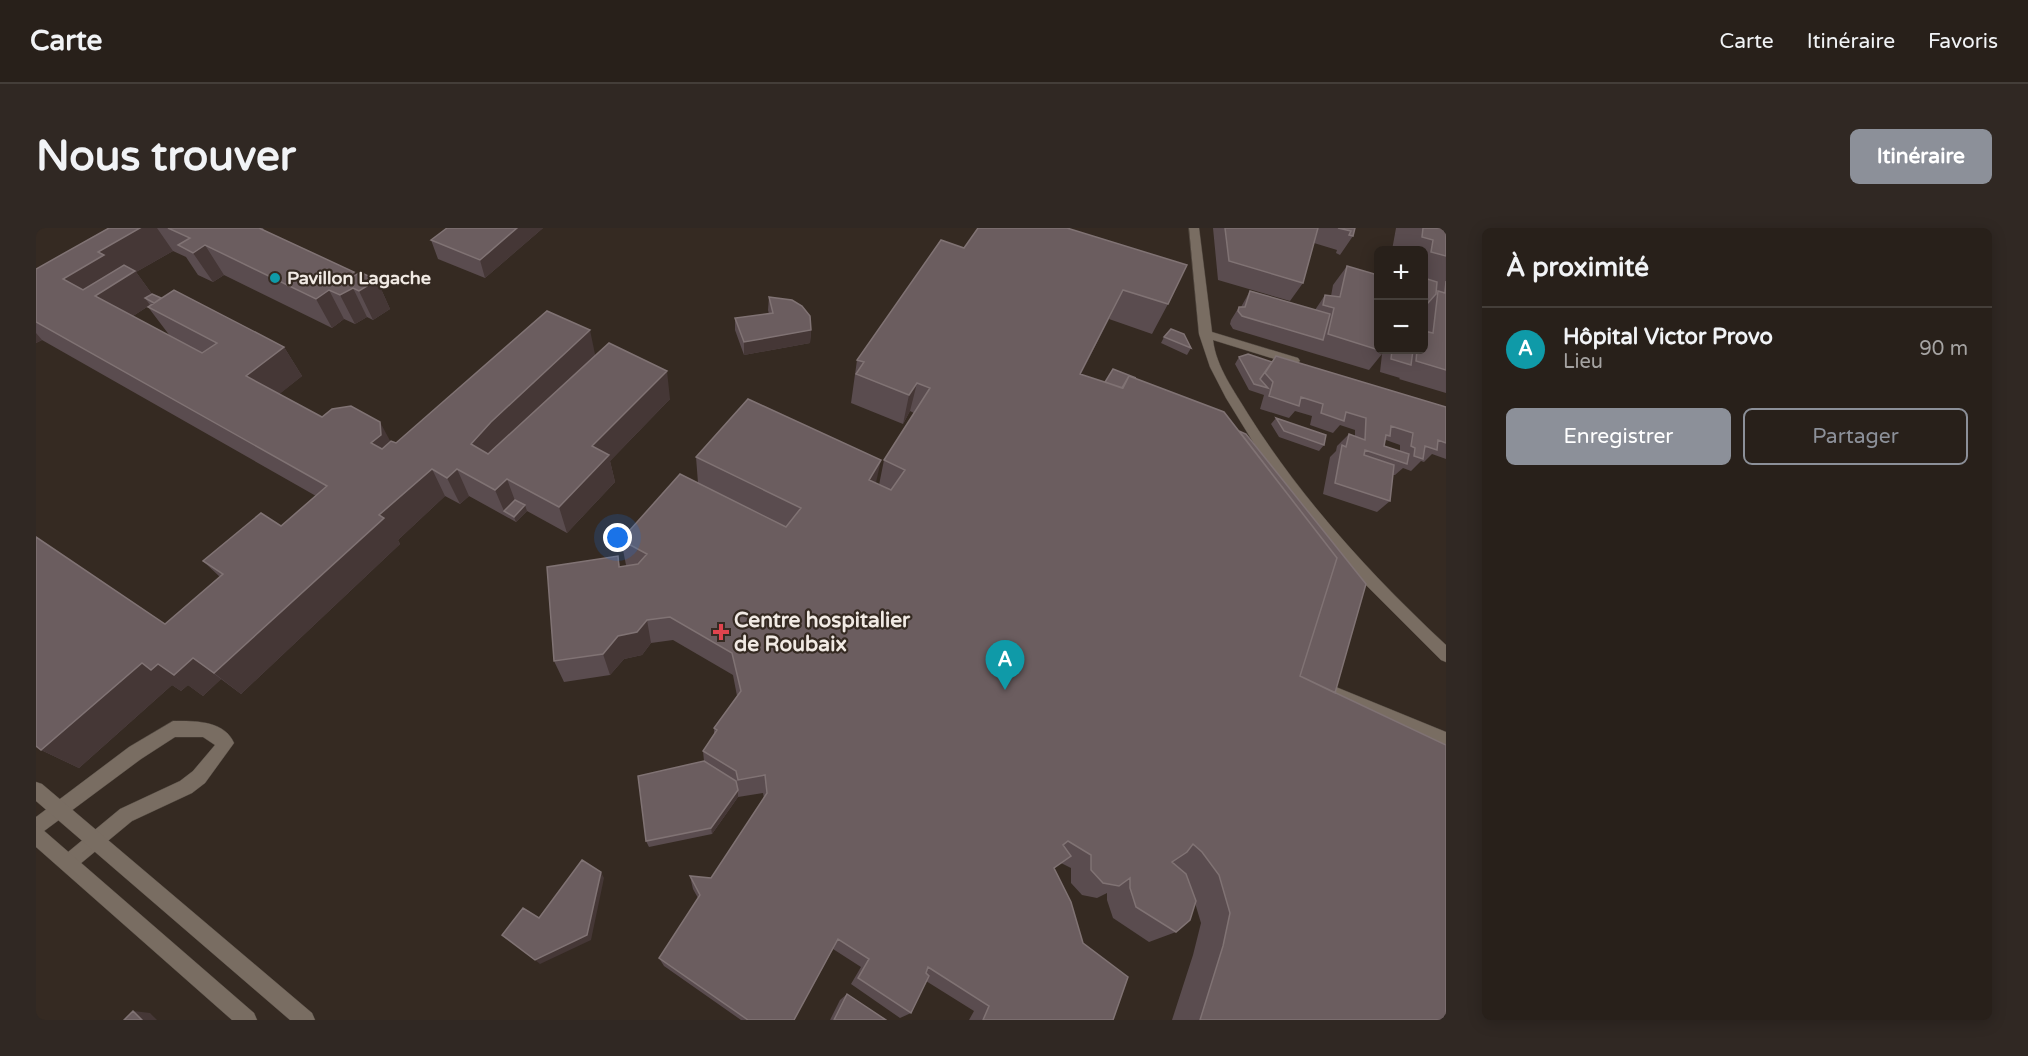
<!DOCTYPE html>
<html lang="fr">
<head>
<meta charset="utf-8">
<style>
  :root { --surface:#28201a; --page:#302823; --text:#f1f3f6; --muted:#a5a3a2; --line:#443e39; --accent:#8c9099 }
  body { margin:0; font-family:"Varela Round",sans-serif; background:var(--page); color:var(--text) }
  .controls { position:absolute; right:18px; top:18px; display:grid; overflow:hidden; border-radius:9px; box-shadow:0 3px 15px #0003 }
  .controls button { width:54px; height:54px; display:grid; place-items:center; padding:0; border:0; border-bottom:2px solid var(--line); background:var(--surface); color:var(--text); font:30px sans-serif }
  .you { position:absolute; left:582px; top:310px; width:21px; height:21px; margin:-15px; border:4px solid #fff; border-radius:50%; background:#1a73e8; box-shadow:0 0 0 9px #1a73e833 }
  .badge { display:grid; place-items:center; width:39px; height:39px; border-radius:50%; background:var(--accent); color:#fff; font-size:20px; font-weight:700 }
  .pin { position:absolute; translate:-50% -50px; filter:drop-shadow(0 2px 3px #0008) }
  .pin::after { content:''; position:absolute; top:32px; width:21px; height:18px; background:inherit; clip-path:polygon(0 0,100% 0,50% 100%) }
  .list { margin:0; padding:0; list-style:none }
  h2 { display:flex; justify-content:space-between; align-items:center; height:78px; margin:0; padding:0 24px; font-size:26px }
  h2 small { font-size:20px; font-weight:400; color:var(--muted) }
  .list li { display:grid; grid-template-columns:39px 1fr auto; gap:18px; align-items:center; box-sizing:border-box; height:84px; padding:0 24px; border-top:2px solid var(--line) }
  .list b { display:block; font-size:22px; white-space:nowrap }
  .list p { margin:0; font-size:20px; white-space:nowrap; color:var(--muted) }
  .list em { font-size:20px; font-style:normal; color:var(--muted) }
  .actions { display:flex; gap:12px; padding:18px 24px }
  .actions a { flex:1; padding:14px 0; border:2px solid var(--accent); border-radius:9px; text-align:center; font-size:21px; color:var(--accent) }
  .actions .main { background:var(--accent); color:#fff }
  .map { position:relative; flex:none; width:1410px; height:792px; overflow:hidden; border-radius:9px }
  header { display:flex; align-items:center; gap:36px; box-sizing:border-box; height:84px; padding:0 30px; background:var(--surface); border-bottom:2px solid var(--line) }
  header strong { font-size:28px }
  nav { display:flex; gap:33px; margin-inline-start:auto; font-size:21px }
  .intro { display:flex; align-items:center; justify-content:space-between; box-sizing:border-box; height:144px; padding:0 36px }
  h1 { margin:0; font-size:42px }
  .button { padding:15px 27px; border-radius:9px; background:var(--accent); color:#fff; font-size:21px; font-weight:700 }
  main { display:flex; gap:36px; padding:0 36px }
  aside { flex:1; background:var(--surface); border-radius:9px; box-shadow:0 3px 15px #0003 }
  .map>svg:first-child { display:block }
</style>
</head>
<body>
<header>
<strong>Carte</strong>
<nav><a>Carte</a><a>Itinéraire</a><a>Favoris</a></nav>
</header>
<div class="intro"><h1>Nous trouver</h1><a class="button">Itinéraire</a></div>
<main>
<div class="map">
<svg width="1410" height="792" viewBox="0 0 1410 792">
  <rect width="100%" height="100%" fill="#352a22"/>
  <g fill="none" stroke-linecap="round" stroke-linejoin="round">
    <g stroke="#50473f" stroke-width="1">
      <path id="lane" d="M1295,457L1410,504V520L1289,469L1287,464L1289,459Z
        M137,493C158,493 188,492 198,515L169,555L156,565L96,593L38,641L32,644L26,641L23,635L26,629L84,581L144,553L157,543L179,517L167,509H139L105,531L0,609V589L93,519Z"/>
    </g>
    <g stroke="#50473f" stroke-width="1">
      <path id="street" d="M1153,0H1163L1176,104L1262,130L1264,133L1258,137L1177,112C1180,139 1199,164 1212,186C1267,273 1335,347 1410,417V434L1405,432L1324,351L1275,295L1230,235L1190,170L1174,139L1163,106Z"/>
    </g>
    <g stroke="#50473f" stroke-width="1">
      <path id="secondary" d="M0,554L6,556L276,785L279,792H254L0,573Z
        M0,598L6,601L218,785L221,792H196L0,619Z"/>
    </g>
    <use href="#lane" fill="#796d62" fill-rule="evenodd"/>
    <use href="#street" fill="#796d62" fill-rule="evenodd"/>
    <use href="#secondary" fill="#796d62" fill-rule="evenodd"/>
  </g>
  <path fill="#5a4c4f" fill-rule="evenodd" d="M73,0H227L228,2L318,44L319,47L341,52L354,81L337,92L331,89L319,96L308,91L296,100L188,47L177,54L162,47L150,29L137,23L100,44L116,66L125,70L248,119L266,148L243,166L286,189L360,215L559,128L634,171L574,233L579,254L531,305L491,283L480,294L433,268L424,276L409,268L362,312L364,316L205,466L185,451L167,468L152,457L145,463L136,457L43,540L5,522L129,396L184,349L167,333L245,298L280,268L6,112L0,115V41ZM114,77L112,79L134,108L97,88Z
    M507,0L449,50L402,31L395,12Z
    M942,0L1132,76L1116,106L1073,91L1045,146L1299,465L1410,792H1136L1157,727L1165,695L1159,675L1140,704L1113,714L1077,690L1071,672V665L1061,670L1046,667L1035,655V640L1025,635L1018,640L1077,792H933L938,783L890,753L875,785L864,790L815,756L825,739L797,721L758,792H705L628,738L623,730L662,670L657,661L654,648L675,650L728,570L727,565L702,569L676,606L613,619L610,613L668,533L667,523L678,506V500L701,468L697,447L637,412L615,415L606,427L588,431L574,447L528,454L518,433L582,328L584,339L592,338L590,337L585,312L662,255L660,229L840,255L843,257L848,232L878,185L874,183L867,196L815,175L821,132L928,20Z
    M1177,0H1319L1317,8L1304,27L1300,25L1301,22L1278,15L1267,55L1254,73L1182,52Z
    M1360,0H1410V165L1363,151L1364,150L1344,144L1346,126L1333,142L1197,101L1194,96L1195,92L1203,79H1205L1214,63L1279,82L1289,67L1295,68L1297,57L1311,38L1342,122H1388V22H1356Z
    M733,69L775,102L774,115L708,127L699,102V90L733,86L732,82Z
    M1128,109L1155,120L1151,127L1125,115Z
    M1203,129L1236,134L1410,179V231L1396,226L1388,234L1385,233L1375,243L1367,240L1359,247H1357L1354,273L1341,284L1287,266L1294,229L1300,223L1301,218L1313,206L1319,208V202L1304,197L1297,205L1274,197L1276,188L1259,183L1253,190L1224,181L1228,167L1213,162L1199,136ZM1350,212L1364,217V223L1348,218L1349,213Z
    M1240,190L1288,217L1283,223L1243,209L1235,196Z
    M811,766L850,792H794L804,772Z"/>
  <path fill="#453736" d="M104,0H121L137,23L100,44L121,73L109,70L114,77L83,97L27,51L62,24Z
    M481,0H507L449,50L444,32Z
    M169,17L188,47L177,54L157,25Z
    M318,44L325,61L341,52L354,81L337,92L323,63L317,60L331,89L319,96L304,67L310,49Z
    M293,62L308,91L296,100L280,71Z
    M1087,62L1073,91L1030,175L1044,146Z
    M554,102L560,131L447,243L435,216L455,194Z
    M775,102L774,115L708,127V114Z
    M0,105L6,112L0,115Z
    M248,119L266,148L230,177L210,148Z
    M631,143L634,171L574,233L579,254L531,305L523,279L556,218Z
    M881,155L874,183L867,196L873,167Z
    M344,194L359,222L360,235L335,215Z
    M845,232L839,259L833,252Z
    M396,241L409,268L362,312L364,316L205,466L178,445L343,287Z
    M421,241L433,268L424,276L411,250Z
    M471,251L481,278L468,283L459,262Z
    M489,277L491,283L480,294L478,289Z
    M611,392L615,415L606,427L588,431L574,447L567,426L582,408Z
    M157,430L185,451L167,468L138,447Z
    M106,435L122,436L152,457L145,463L136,457L43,540L5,522Z
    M702,562V569L676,606L675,600Z
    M565,644L568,650L555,712L504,736L499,732Z
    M97,783L114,785L121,792H106Z"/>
  <path fill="#6b5d5f" stroke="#807374" stroke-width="1.5" d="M73,0H104L62,24L68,27L27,51L47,62L88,37L99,43L59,68L166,125L181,115L112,79L138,62L248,119L210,148L286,189L296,181L315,178L344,194L345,207L335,215L346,221L355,213L360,215L511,83L554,102L455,194L435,216L452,226L573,115L631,143L556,218L573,227L523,279L471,251L459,262L421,241L411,250L396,241L343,287L348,290L178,445L157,430L138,447L122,436L115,442L106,435L5,522L0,518V309L129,396L187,346L167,333L225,285L245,298L291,258L0,94V41Z
    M132,0H223L318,44L310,49L314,51L324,44L341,52L323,63L317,60L304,67L293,62L280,71L169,17L157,25L142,17L154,10Z
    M411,0H481L444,32L395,12Z
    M942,0H1031L1151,37L1132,76L1087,62L1044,146L1087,160L1093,148L1188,184L1301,330L1264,448L1410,517V792H1164L1187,718L1194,685L1183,647L1166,624L1157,616L1151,624L1136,634L1150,646L1160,673L1154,692L1140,704L1100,679L1094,660V650L1083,658L1067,655L1055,642V627L1032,613L1027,617L1035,628L1018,640L1035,674L1047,715L1092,749L1077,792H947L953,778L892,739L890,745L893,748L875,785L822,750L833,731L802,711L758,792H712L623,730L664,667L654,648L675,650L731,565L729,547L702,552L700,543L667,523L681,502L678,500L705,463L696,425L634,389L611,392L601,404L582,408L567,426L518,433L511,339L582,328L583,339L602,336L611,326L585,312L644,246L750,299L765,280L660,229L712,171L845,232L833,252L855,262L869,242L848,232L894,160L881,155L873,167L820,146L828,134L821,132L905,12L928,20Z
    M1189,0H1282L1267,55L1193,33Z
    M1302,0H1319L1317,8L1313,7L1315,3Z
    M1387,0H1410V28L1395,24L1397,12L1386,9Z
    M1311,38L1342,47V122H1349V124L1292,106L1298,80L1287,77L1289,67L1304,69Z
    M1388,50L1401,54L1400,66L1392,75L1388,74Z
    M1410,53V142L1380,133L1381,122H1388V103L1397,105L1402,63L1409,65Z
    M1214,63L1294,86L1287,112L1206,88L1202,83L1203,79H1209Z
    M116,66L125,70L118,75L109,70Z
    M733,69L756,72L766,78L774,88L775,102L708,114L699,90L737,85Z
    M1135,101L1148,106L1155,120L1128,109Z
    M1356,122H1377L1375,137L1355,131Z
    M1212,126L1236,134L1224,151L1232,160L1218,156L1203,129Z
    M1240,128L1410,179V215L1402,212L1401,222L1389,218L1387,231L1378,228L1379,220L1375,218L1377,205L1355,198L1354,208L1350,207L1348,218L1373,226L1371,236L1329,222L1328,227L1358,237L1354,273L1299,255L1306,217L1310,219L1313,206L1329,212L1330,190L1310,184L1308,193L1285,185L1287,176L1265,169L1263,178L1233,168L1237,154L1229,145Z
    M1077,141L1100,150L1093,148L1086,160L1069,154Z
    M1240,190L1290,207L1288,217L1248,203Z
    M1203,203L1210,206L1330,356L1299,465L1264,448L1301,330Z
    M479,272L489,277L478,289L468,283Z
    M668,533L700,553L702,562L675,600L610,613L602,548Z
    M546,632L565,644L551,707L499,732L466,707L487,680L503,690Z
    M811,766L850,792H798Z
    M97,783L106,792H88Z"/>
  <circle fill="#0f9aa8" stroke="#352a22" stroke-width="2" cx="239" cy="50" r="6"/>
  <path fill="#e0444e" stroke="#352a22" stroke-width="2" d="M682 395h6v6h6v6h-6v6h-6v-6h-6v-6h6z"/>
  <g text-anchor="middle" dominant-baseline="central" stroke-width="4.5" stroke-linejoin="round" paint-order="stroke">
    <g font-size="18" font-weight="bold" fill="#f1eae4" stroke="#352a22" text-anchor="start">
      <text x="251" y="50">Pavillon Lagache</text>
    </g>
    <g font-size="21" font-weight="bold" fill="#f1eae4" stroke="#352a22" text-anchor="start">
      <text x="698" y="392">Centre hospitalier<tspan x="698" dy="24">de Roubaix</tspan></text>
    </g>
  </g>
</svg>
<div class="controls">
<button>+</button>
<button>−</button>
</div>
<div class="you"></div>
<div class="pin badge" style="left:969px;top:462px;background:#0f9aa8">A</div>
</div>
<aside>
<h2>À proximité<small></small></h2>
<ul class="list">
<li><span class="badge" style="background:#0f9aa8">A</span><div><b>Hôpital Victor Provo</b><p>Lieu</p></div><em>90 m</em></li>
</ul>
<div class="actions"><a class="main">Enregistrer</a><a>Partager</a></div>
</aside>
</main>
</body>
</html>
